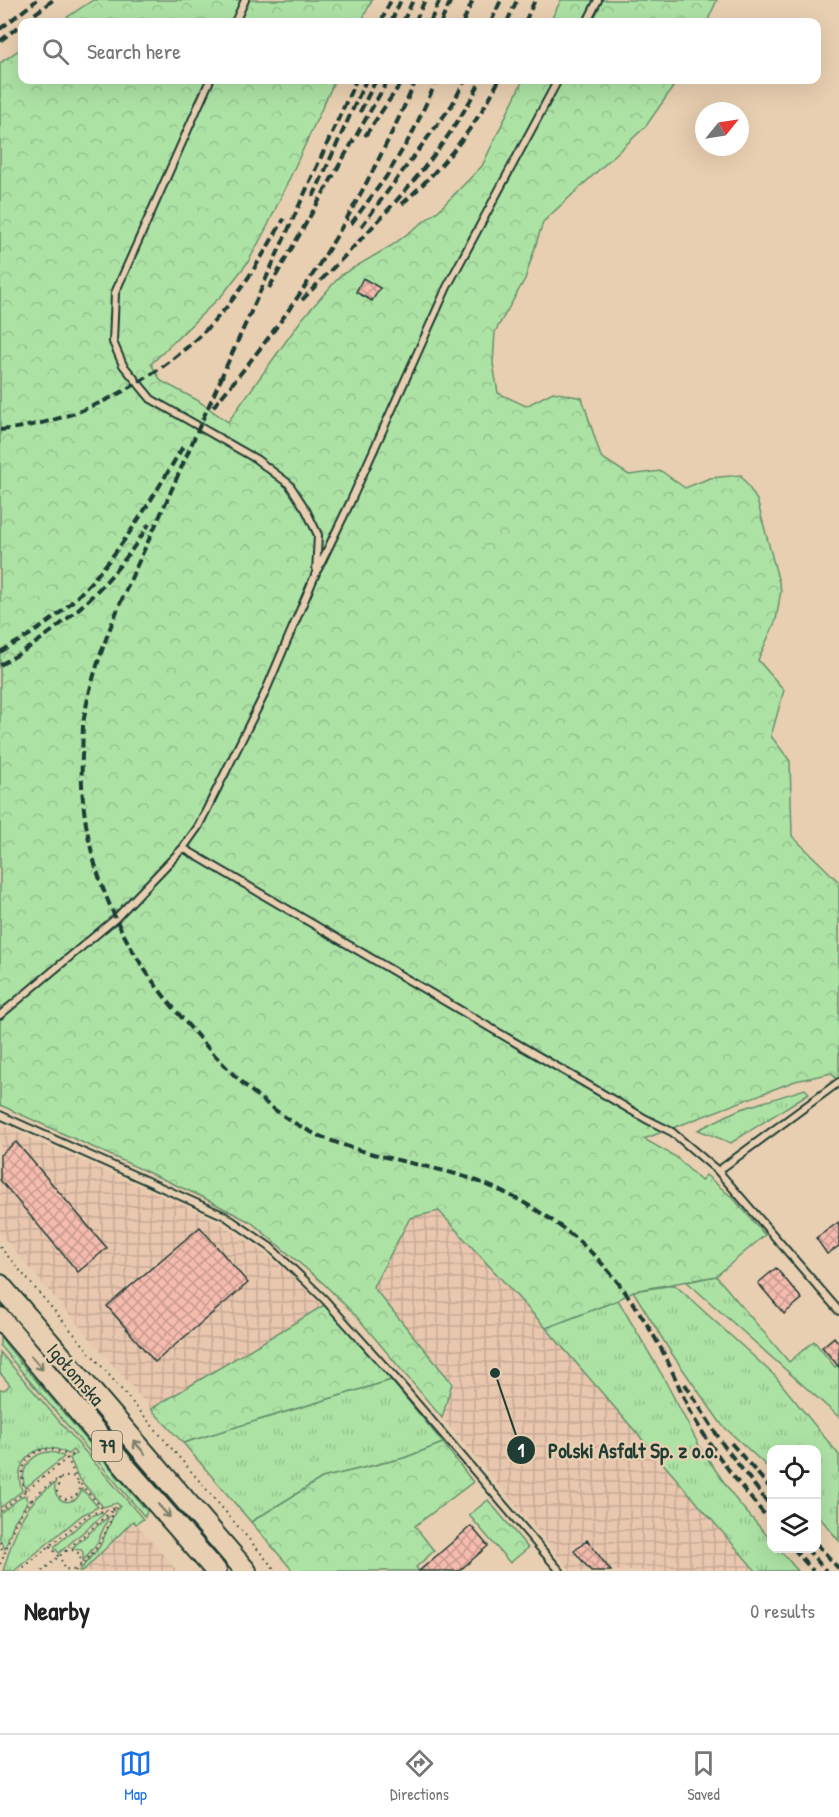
<!DOCTYPE html>
<html lang="en">
<head>
<meta charset="utf-8">
<style>
  :root { --surface:#fff; --page:#f2f2f2; --text:#222; --muted:#767676; --line:#e0e0e0; --accent:#1a73e8 }
  body { margin:0; font-family:"Patrick Hand",sans-serif; background:var(--page); color:var(--text) }
  .controls { position:absolute; right:18px; bottom:18px; display:grid; overflow:hidden; border-radius:12px; box-shadow:0 6px 24px #0002 }
  .controls button { width:54px; height:54px; display:grid; place-items:center; padding:0; border:0; border-bottom:2px solid var(--line); background:var(--surface); color:var(--text); font:30px sans-serif }
  .compass { position:absolute; left:695px; top:102px; width:54px; height:54px; border-radius:50%; background:var(--surface); box-shadow:0 6px 24px #0002; rotate:60deg }
  .list { margin:0; padding:0; list-style:none }
  h2 { display:flex; justify-content:space-between; align-items:center; height:78px; margin:0; padding:0 24px; font-size:26px }
  h2 small { font-size:20px; font-weight:400; color:var(--muted) }
  .icon { flex:none; width:33px; height:33px; fill:none; stroke:currentColor; stroke-width:2; stroke-linecap:round; stroke-linejoin:round }
  .map { position:relative; flex:none; width:839px; height:1571px; overflow:hidden }
  .search { position:absolute; background:var(--surface); box-shadow:0 6px 24px #0002; left:18px; right:18px; top:18px; height:66px; display:flex; align-items:center; gap:15px; box-sizing:border-box; padding:0 21px; border-radius:12px; color:var(--muted); font-size:22px }
  .sheet { height:162px; background:var(--surface) }
  nav { display:flex; justify-content:space-around; align-items:center; box-sizing:border-box; height:84px; border-top:2px solid var(--line); background:var(--surface); font-size:16px; color:var(--muted) }
  nav a { display:grid; justify-items:center; gap:3px }
  nav .on { color:var(--accent) }
  .map>svg:first-child { display:block }
</style>
</head>
<body>
<div class="map">
<svg width="839" height="1571" viewBox="0 0 839 1571">
  <defs>
    <pattern id="industrial-grid" width="8" height="8" patternUnits="userSpaceOnUse" patternTransform="scale(1.5)"><rect width="8" height="8" fill="#e9c6ae"/><path d="M0 4h8M4 0v8" fill="none" stroke="#c7ab96"/></pattern>
    <pattern id="grass-tufts" width="24" height="20" patternUnits="userSpaceOnUse" patternTransform="scale(1.5)"><rect width="24" height="20" fill="#ade2a5"/><path d="M3 7l-1-3M5 7V3M7 7l1-3M15 17l-1-3M17 17v-4M19 17l1-3" fill="none" stroke="#94c38f"/></pattern>
    <pattern id="forest-crowns" width="20" height="18" patternUnits="userSpaceOnUse" patternTransform="scale(1.5)"><rect width="20" height="18" fill="#ade2a5"/><path d="M2 6a3 3 0 1 1 6 0M12 15a3 3 0 1 1 6 0" fill="none" stroke="#94c38f"/></pattern>
    <pattern id="building-cross-hatch" width="8" height="8" patternUnits="userSpaceOnUse" patternTransform="scale(1.5)"><rect width="8" height="8" fill="#f5bbae"/><path d="M0 0l8 8M0 8l8-8" fill="none" stroke="#c6998e"/></pattern>
  </defs>
  <rect width="100%" height="100%" fill="#e9cfb1"/>
  <filter id="ink" filterUnits="userSpaceOnUse"><feTurbulence type="fractalNoise" baseFrequency=".0167" numOctaves="2"/><feDisplacementMap in="SourceGraphic" scale="12" xChannelSelector="R" yChannelSelector="G"/><feConvolveMatrix kernelMatrix="1 2 1 2 8 2 1 2 1" color-interpolation-filters="sRGB"/></filter>
  <g filter="url(#ink)">
    <path fill="url(#industrial-grid)" d="M0,1125L198,1212L226,1227L257,1247L291,1275L322,1306L151,1409L0,1234Z
      M439,1211L546,1328L756,1571H571L357,1317L409,1218Z
      M133,1520L177,1571H83Z"/>
    <path fill="url(#grass-tufts)" stroke="#66906c" stroke-width="1.5" d="M805,1089L809,1093L731,1143L698,1130L738,1110Z
      M716,1276L789,1362L814,1341L835,1367L839,1365V1417L687,1282Z
      M675,1285L775,1376L839,1455V1541L817,1514L816,1450H772L771,1470L722,1425L670,1351L633,1291Z
      M618,1300L661,1373L701,1449L737,1501L771,1540L772,1548L779,1549L798,1571H756L546,1328Z
      M0,1337L21,1363L19,1364H22L147,1511L145,1517L0,1346Z
      M0,1352L143,1519L136,1524L133,1521L83,1571H79L100,1546L116,1510L120,1506L117,1503L103,1507L78,1477L70,1458L76,1454L73,1450L68,1454C41,1437 10,1460 22,1491L0,1508V1389L4,1390L10,1385L0,1373Z
      M391,1380L443,1443L404,1458L322,1478L251,1522L183,1443Z
      M48,1452L56,1453L64,1457L25,1488C19,1471 30,1454 48,1452Z
      M55,1483C53,1494 61,1506 74,1500C79,1498 81,1491 82,1489L98,1507L82,1515L14,1571H3C14,1537 20,1505 55,1483Z
      M24,1495L28,1501L14,1522L5,1549L0,1539V1513Z
      M102,1512L104,1514L59,1553L54,1547L89,1517Z
      M109,1516L97,1543L83,1561V1552L80,1549L78,1550L72,1548Z"/>
    <path fill="url(#forest-crowns)" stroke="#66906c" stroke-width="1.5" d="M93,0H372L361,22H60Z
      M561,0H717L707,22H550Z
      M22,48V80H335L268,225L248,262L223,294L151,364L161,381L197,400L228,422L302,319L341,275L391,246L439,210L482,166L523,80H678L646,126L543,222L525,279L495,332L493,364L498,393L526,406L553,392L582,398L601,457L629,475L661,471L685,488L710,478L741,475L757,500L781,590L776,620L758,660L784,690L771,736L790,761L792,836L839,882V1083L832,1073L795,1081L644,1139L676,1157L701,1181L706,1175L734,1199L765,1235L716,1276L633,1291L618,1300L546,1328L439,1211L410,1218L373,1287L452,1383L442,1418L357,1317L323,1283L252,1223L200,1196L0,1105V63Z
      M326,1304L391,1380L183,1443L151,1409Z
      M443,1443L473,1482L415,1526L434,1551L416,1567L419,1571H293L251,1522L322,1478L404,1458Z
      M488,1500L528,1548L510,1563L469,1515Z"/>
    <path fill="url(#building-cross-hatch)" stroke="#1f3d34" stroke-width="1.5" d="M363,278L380,288L372,301L356,292Z
      M16,1142L107,1248L78,1272L0,1180V1155Z
      M839,1222V1246L827,1254L816,1238Z
      M200,1227L248,1283L155,1362L107,1306Z
      M776,1268L802,1299L784,1314L758,1283Z
      M834,1337L839,1343V1367L822,1347Z
      M471,1526L488,1546L459,1571H419Z
      M587,1540L611,1571H591L574,1551Z"/>
    <g fill="none" stroke-linecap="round" stroke-linejoin="round">
      <g stroke="#1f3d34" stroke-width="10">
        <path id="lane" d="M235,22L245,0
          M587,22L598,0
          M318,569L349,505L447,287L558,80
          M183,848L646,1119L672,1132L718,1171L839,1311
          M0,1015L115,919L183,848L198,827L264,695L316,573L318,535L306,510L289,484L256,459L151,399L123,365L113,342L115,293L210,80
          M0,1115L225,1216L270,1247L324,1299L396,1379L560,1571
          M718,1171L839,1082"/>
      </g>
      <g stroke="#1f3d34" stroke-width="24">
        <path id="primary" d="M0,1285L246,1571
          M0,1318L127,1469L216,1571"/>
      </g>
      <path stroke="#1f3d34" stroke-width="2" stroke-dasharray="1.5 4.5" stroke-linecap="butt" d="M0,1247L276,1571
        M59,1479L57,1492L61,1497L66,1499L76,1496L79,1491L78,1482
        M31,1501C8,1470 34,1436 66,1455L77,1480L108,1515
        M0,1511L74,1453
        M0,1542L3,1554
        M50,1546L61,1559L64,1569L76,1570
        M66,1551L72,1550L78,1553L81,1560L80,1566
        M0,1564C7,1551 9,1537 15,1524C25,1505 52,1472 76,1477
        M19,1571L89,1514L116,1508
        M42,1571L119,1505
        M75,1571C93,1555 108,1535 113,1510"/>
      <use href="#lane" stroke="#e9cfb1" stroke-width="6"/>
      <use href="#primary" stroke="#e9cfb1" stroke-width="20"/>
      <path stroke="#1f3d34" stroke-width="4" stroke-dasharray="9 4.5" stroke-linecap="butt" d="M24,22L53,0
        M381,22L391,0
        M391,22L401,0
        M403,22L413,0
        M415,22L425,0
        M430,22L440,0
        M441,22L451,0
        M463,22L473,0
        M491,22L501,0
        M507,22L517,0
        M525,22L535,0
        M0,29L37,0
        M0,41L22,24
        M360,112L376,80
        M365,136L403,80
        M313,197L366,80
        M402,204C442,168 475,128 499,80
        M351,224L386,177L412,134L437,80
        M361,227L452,105L465,80
        M269,288L388,80
        M302,300C367,232 439,165 481,80
        M223,375C200,423 180,472 158,520C129,583 96,649 84,718C82,730 83,743 82,756C78,849 113,935 172,1006C212,1054 254,1103 311,1132C357,1154 408,1161 456,1174C503,1188 544,1211 581,1243C612,1270 639,1309 659,1345C673,1369 681,1395 695,1420C717,1457 744,1491 772,1523
        M220,380L356,80
        M213,407C249,364 285,318 315,271C354,210 387,146 416,80
        M0,430C82,422 163,378 218,317C244,288 264,253 284,219
        M0,652C21,640 43,628 61,612C114,565 149,504 185,443
        M0,665C60,632 114,582 149,524
        M685,1384L724,1446L772,1508
        M731,1443L772,1490
        M816,1543L839,1569
        M793,1548L813,1571
        M806,1548L826,1571"/>
    </g>
    <defs><path id="oneway-shaft" d="M-6 0H5M1.5-3L5.5 0L1.5 3" fill="none" stroke-width="1.6" stroke-linecap="round" stroke-linejoin="round" transform="scale(1.5)"/></defs>
    <g stroke="#7a7f6c">
      <use href="#oneway-shaft" transform="translate(37 1363) rotate(50)"/>
      <use href="#oneway-shaft" transform="translate(139 1447) rotate(-131)"/>
      <use href="#oneway-shaft" transform="translate(164 1511) rotate(48)"/>
    </g>
  </g>
  <g text-anchor="middle" dominant-baseline="central" stroke-width="5" stroke-linejoin="round" paint-order="stroke">
    <rect fill="#e9cfb1" stroke="#5c695a" stroke-width="1.5" x="92" y="1431" width="30" height="30" rx="4.5"/>
    <g font-size="18" font-weight="bold" fill="#1f3d34">
      <text x="107" y="1446">79</text>
    </g>
    <g font-size="20" fill="#1f3d34" stroke="#e9cfb1">
      <text transform="translate(76 1374) rotate(49)">Igołomska</text>
    </g>
  </g>
  <path fill="none" stroke="#1f3d34" stroke-width="2" d="M495 1373L521 1450"/>
  <g fill="#1f3d34" stroke="#e9cfb1" stroke-width="2">
    <circle cx="495" cy="1373" r="6"/>
    <circle cx="521" cy="1450" r="15"/>
  </g>
  <g font-size="18" text-anchor="middle" font-weight="bold" fill="#fff">
    <text x="521" y="1457">1</text>
  </g>
  <g font-size="21" text-anchor="middle" font-weight="bold" fill="#1f3d34" stroke="#e9cfb1" stroke-width="5" stroke-linejoin="round" paint-order="stroke">
    <text x="633" y="1458">Polski Asfalt Sp. z o.o.</text>
  </g>
</svg>
<div class="controls">
<button><svg class="icon" aria-label="locate" viewBox="0 0 24 24"><circle cx="12" cy="12" r="6"/><path d="M12 2v4M12 18v4M2 12h4M18 12h4"/></svg></button>
<button><svg class="icon" aria-label="layers" viewBox="0 0 24 24"><path d="M12 4l9 5-9 5-9-5zM3 14l9 5 9-5"/></svg></button>
</div>
<svg class="compass" viewBox="-18 -18 36 36"><path d="M0-13l5 13h-10z" fill="#e53935"/><path d="M0 13l5-13h-10z" fill="#767676"/></svg>
<div class="search"><svg class="icon" aria-label="search" viewBox="0 0 24 24"><circle cx="10" cy="10" r="6"/><path d="M15 15l6 6"/></svg>Search here</div>
</div>
<section class="sheet">
<h2>Nearby<small>0 results</small></h2>
<ul class="list">
</ul>
</section>
<nav>
<a class="on"><svg class="icon" aria-label="map" viewBox="0 0 24 24"><path d="M3 6l6-2 6 2 6-2v14l-6 2-6-2-6 2zM9 4v14M15 6v14"/></svg>Map</a>
<a><svg class="icon" aria-label="directions" viewBox="0 0 24 24"><path d="M12 3l9 9-9 9-9-9zM9 14v-3h6M13 9l2 2-2 2"/></svg>Directions</a>
<a><svg class="icon" aria-label="saved" viewBox="0 0 24 24"><path d="M7 4h10v16l-5-4-5 4z"/></svg>Saved</a>
</nav>
</body>
</html>
